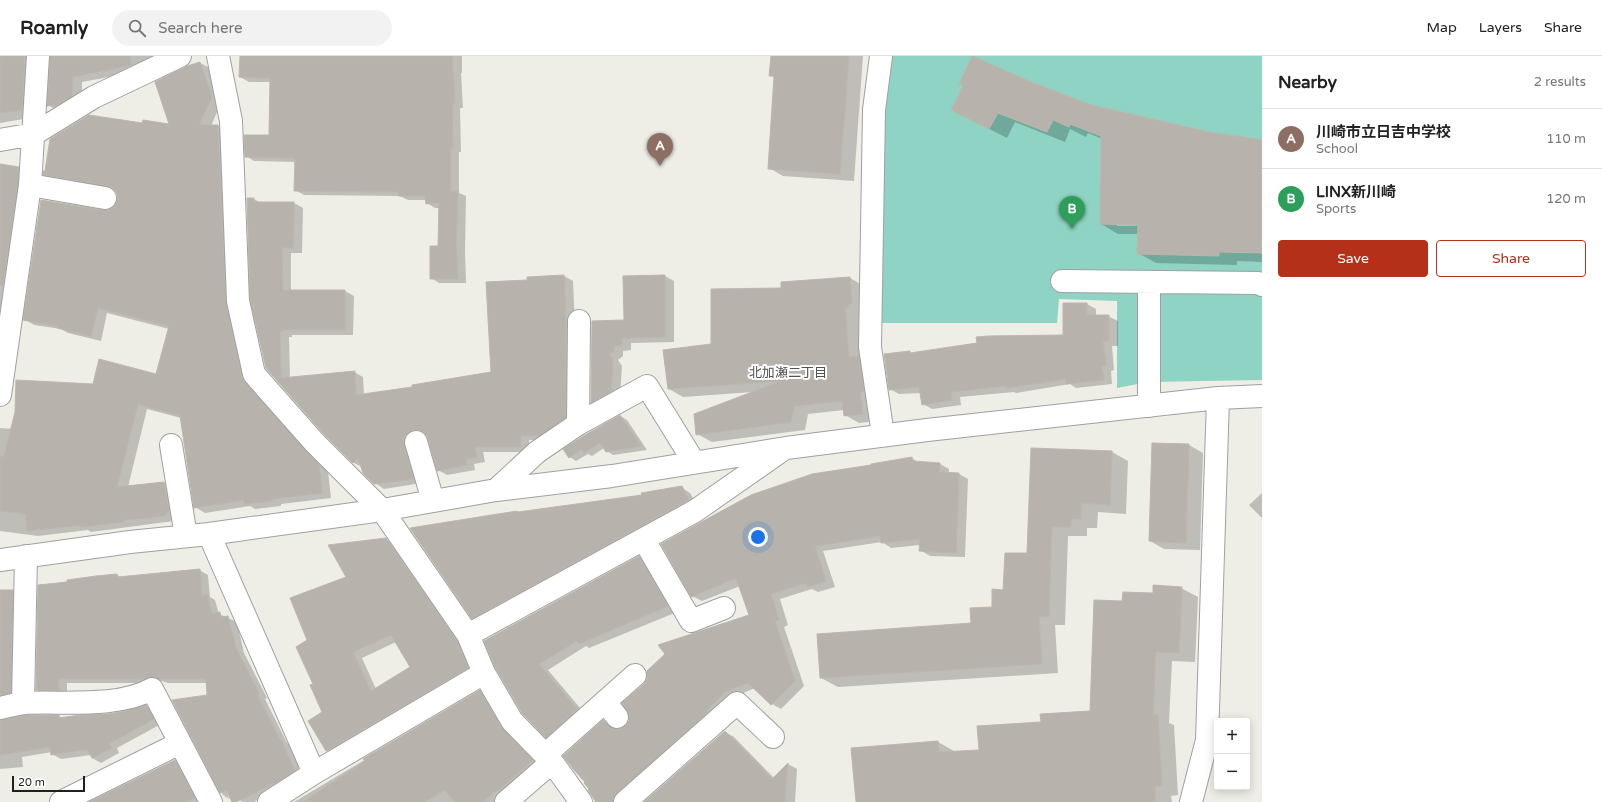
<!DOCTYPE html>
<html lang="en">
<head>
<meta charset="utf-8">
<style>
  :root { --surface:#fff; --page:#f2f2f2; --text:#222; --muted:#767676; --line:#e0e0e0; --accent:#b43019 }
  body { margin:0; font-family:"Varela Round","Noto Sans JP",sans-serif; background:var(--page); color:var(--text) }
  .controls { position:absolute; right:12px; bottom:12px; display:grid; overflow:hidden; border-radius:4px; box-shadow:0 2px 10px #0003 }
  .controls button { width:36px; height:36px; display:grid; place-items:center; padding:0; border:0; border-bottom:1px solid var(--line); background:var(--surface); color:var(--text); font:20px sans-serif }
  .scale { position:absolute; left:12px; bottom:10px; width:73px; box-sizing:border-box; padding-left:4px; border:2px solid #1f1f1f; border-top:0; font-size:11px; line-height:14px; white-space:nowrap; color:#1f1f1f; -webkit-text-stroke:3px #fff; paint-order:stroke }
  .you { position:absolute; left:758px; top:481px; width:14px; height:14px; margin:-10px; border:3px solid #fff; border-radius:50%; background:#1a73e8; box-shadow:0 0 0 6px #1a73e833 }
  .badge { display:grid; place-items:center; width:26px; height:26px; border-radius:50%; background:var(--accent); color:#fff; font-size:13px; font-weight:700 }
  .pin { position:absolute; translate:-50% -33px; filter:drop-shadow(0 1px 2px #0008) }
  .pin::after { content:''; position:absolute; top:21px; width:14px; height:12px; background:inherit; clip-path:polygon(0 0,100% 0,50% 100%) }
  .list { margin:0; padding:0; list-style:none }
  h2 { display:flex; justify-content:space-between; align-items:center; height:52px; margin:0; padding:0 16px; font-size:17px }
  h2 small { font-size:13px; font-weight:400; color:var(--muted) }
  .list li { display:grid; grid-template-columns:26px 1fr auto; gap:12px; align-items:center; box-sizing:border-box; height:60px; padding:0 16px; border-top:1px solid var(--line) }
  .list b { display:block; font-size:15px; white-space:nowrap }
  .list p { margin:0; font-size:13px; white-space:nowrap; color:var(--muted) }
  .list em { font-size:13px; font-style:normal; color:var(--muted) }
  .actions { display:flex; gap:8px; padding:12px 16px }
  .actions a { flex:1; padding:9px 0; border:1px solid var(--accent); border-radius:4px; text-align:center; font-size:14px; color:var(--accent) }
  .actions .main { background:var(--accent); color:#fff }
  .icon { flex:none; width:22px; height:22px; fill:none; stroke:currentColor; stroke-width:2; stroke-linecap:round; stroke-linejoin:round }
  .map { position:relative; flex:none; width:1262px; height:746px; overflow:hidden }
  header { display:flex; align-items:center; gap:24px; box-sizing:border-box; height:56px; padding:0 20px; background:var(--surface); border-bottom:1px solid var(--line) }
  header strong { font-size:19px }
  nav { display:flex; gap:22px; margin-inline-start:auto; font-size:14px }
  .search { width:280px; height:36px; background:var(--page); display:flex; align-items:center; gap:10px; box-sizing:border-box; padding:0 14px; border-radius:22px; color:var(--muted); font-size:15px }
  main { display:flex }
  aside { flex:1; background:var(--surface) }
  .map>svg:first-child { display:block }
</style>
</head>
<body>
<header>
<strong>Roamly</strong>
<div class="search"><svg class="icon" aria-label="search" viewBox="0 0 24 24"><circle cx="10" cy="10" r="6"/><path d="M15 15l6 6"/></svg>Search here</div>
<nav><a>Map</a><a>Layers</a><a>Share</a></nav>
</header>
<main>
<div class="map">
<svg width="1262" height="746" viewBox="0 0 1262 746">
  <rect width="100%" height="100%" fill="#eeede6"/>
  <path fill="#8ed3c3" d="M890,0H1262V324L1148,326L1117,332V245L1059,243L1057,267H880L882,103Z"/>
  <path fill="#0003" fill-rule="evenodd" d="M0,0H39L35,61L0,67Z
    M51,0H172L141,15L82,26V45L58,55L48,49Z
    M241,0H462V17H461L463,52H460L461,96H459V137L466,140L465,195L466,227H439L431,222L439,191L440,152H435L427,147V144H408L400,140L304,139L295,134L296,106L254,105L246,100L270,80L271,26H249L240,21Z
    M772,0H863L854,125L783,120L769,112L775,22L771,19Z
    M973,0L1031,27L1091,50L1209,77L1262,85V206L1237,205V209L1156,207L1138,197L1139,178H1118L1101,168L1102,83L1088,77L1086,81L1070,73L1065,86L1015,66L1007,82L952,54L964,30L961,28ZM1117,168H1143V170H1117Z
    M200,7L210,12L221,47L211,70H218L227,76L251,327L328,415L331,442L281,448V450L255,453L250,450L205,457L195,451L181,362L147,353L128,431L164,427L174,433V465L91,476L88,474L38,480L0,475V372L15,373L93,329L157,319L169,273L107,257L101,285L68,277L61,273L34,269L24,263L103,155H109L115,151L118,144V137L116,134L54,124L44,118L143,68L171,69Z
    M0,109L18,112L30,119L12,254L0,252Z
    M254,143L261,147H294L303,152L302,197H291V235H345L354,240L353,279H292V281H289L290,323L354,316L363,321L364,339L414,332L492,317L528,225L564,220L573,225L575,272L574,366L548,384H529V396H483L485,406L474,408L475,414L447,419L438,414L427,378L421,379L422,427L384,433L375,427L362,411L354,407L324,377L266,312Z
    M665,220L674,225V286L631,287V294L623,295V300L618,304L622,310L620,341L601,351L592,346V266L625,265Z
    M850,222L864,230L863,260H859L863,304L876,365L859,367L845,359L844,354L808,358L805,374L712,386L697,378L753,336L683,341L669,333L712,289L782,233Z
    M1064,248H1087L1096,253V260H1108L1118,265V290H1112L1114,314L1111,315L1112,328L1076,332L1070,328L1016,337L1014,336L960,341L961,349L932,353L923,348L921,337L899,338L890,333L910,296L912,298L1064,280Z
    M620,360L627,364L647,394L613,399L607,395L604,392L592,400L588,398L576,405L570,401Z
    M1153,388L1189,389L1203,397L1200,494L1164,493L1150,485Z
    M1112,396L1128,405L1126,458L1098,456L1097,472H1087V480H1068L1065,569H1055L1058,617L838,631L821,622L972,568L993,552L1028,498Z
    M912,402L919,407L940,408L949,413V417L959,418L968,423L965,501L930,500L920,494V489L891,492L882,486L823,495L835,531L818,536L812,533L780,543L788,569L784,571L804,630L781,653L772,648L755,632L736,640L624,746H597L589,734L603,665L617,674L626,671L750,560L740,530L702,545L692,540L872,410Z
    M682,432L690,437L697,449L481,567L473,562L519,457L643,439Z
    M1262,437V462L1249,449Z
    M386,483L395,489L466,591L477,617L336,700L327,695L309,665L323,657L314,629L348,522ZM396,586L411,611L376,633L362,602Z
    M639,501L648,506L677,556L589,592L586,590L548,614L586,659L556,686L546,681L496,611Z
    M199,514L208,519L210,541L215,544L219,558L237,566L244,597L267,642L265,643L287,687L289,688L303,720L254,746H243L239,744L221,717L229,743L223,739L174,645L208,640L207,627H168L162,625L154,627H67V639H45L37,634L69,527L96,521L117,519L122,522Z
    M1181,532L1198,541L1195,606L1172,605L1169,667L1174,669L1178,739L1171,740L1172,746H857L852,693L938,686L954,695V696L980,695L1042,667L1091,656L1123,546Z
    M0,535H13L21,540L19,641L0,648Z
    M480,635L489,641L542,710L498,746H294Z
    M146,650L155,655L161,668L117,692L119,697L101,707L92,702L91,699L61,703L52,698V696L22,701L23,711L0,713V665L59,660L64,663L125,656Z
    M725,676L734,681L774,722L788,708L797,713L795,746H645Z
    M175,705L181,709L201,746H102Z"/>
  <path fill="#b7b3ac" stroke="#beb6aa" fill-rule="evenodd" d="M0,0H25L22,54L0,57Z
    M50,0H130L131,9L73,21L72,40L55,50V49L47,50Z
    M240,0H452L455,48H452L453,92H451V136L458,135L456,190L458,223H430V190H438L439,146L426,148L425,140H398V136L294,135L295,102L245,101L244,79H269L270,22L239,21Z
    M771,0H849L840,118L768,113L774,20H769Z
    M972,0L1031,26L1091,49L1209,76L1262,84V197L1219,196V200L1137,198L1138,169L1100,168L1101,80L1070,68L1069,71L1053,64L1047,76L998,57L989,73L951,54L964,28H959Z
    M200,6L212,41L199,69H218L226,246L242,321L245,326L319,408L322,437L272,443V445L244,448V444L194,452L180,360L138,348L117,431L164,426L169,455L165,460L124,464V466L81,471L80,469L27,475L26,458L0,455V400L4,401L15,356L16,324L93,328L99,303L156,318L169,270L98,252L91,280L57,272L58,270L23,264L41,144L103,154H109L114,150L117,144V137L113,132L108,130L43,119V115H45L50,83L89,59L142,67L143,64L169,68L155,26L187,10Z
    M0,108L19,111L18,128L3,229L0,228Z
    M247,142H254V146H294L293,192H282L283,234H345V274H283V276H280L281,322L355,315L356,339L412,331V329L491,316L486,226L527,224V221L564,219L566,267V361L539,380H521V391H475L477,401L466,403L467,409L437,415L428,383L425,377L419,374H412L407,378L404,383V389L414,423L374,428L363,417L358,402L353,407L323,377L266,312L250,243Z
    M665,219V281L622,282V289L614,290V295L609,298L613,304L611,335L591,347L592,265L624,264L623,220Z
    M850,221L852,248H849V252H845L849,301L859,300L864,335L860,336L863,358L844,360L842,345L794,350L791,366L696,379L694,358L781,325L668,333L663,294L711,288V233L781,232V226Z
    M1063,247H1087V259H1109V285H1103L1106,309L1102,310L1104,324L1066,328V323L1006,332V330L951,336L952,344L922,349L919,331L889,334L884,298L910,295V297L977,287L976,281L988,280L1063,279Z
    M620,359L641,390L606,396L600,387L584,397L582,393L569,402L563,393L585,379Z
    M1152,387L1189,388L1186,487L1149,485Z
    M1031,392L1112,395L1110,449L1081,447V463H1071V471H1052L1049,561L1039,560L1042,608L820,622L817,578L971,567L970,552L992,551V533L1003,534L1005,497H1027Z
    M912,401L913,405L940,407L939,416L959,417L956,497L919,495L920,483L881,487L880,480L815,490L826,525L807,531L806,527L771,538L779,564L775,565L795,625L771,649L748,627L726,635L706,655L707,657L617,737L613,742V746H596L588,734L589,733L584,727L585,726L574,714L563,700L603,664L613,673H619L625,670L629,665V660L622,647L644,628L647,623V615L665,598L658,589L749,559L736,522L691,541L661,488L751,439L812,418L871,409V408Z
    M682,430L689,444H688L472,563L410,472L517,455L518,456L642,439L641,437Z
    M386,482L457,585L468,612L326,695L308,665L322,656L310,629L313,628L296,591L307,584L290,542L346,521L328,489ZM391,579L410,611L371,635L353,596Z
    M639,500L668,550L579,588L577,585L539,608L577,653L546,682L522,657L495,611L484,585Z
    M200,513L202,540L207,538L212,558L220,556L221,561L228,560L236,592L259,637L257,638L279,682H280L295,715L279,725L236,746H232L226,734L220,737L172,644L207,639L206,623H159L153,621L145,623H58L59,634H36L38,529L67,526V524L96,520L117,518L118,521Z
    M1153,529L1182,531L1179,597L1156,596L1153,659H1158L1162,730L1155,731L1156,746H856L851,692L938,685L939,696L979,694L977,670L1041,666L1040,658L1090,655L1094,544L1122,545L1123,536L1153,537Z
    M0,534H13L11,637L0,639Z
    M480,634L501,671L533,704L498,735L497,734L483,746H455L445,734L425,746H303L365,705L363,703Z
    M146,649L154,663L109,688L112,692L92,702L87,693L51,699L50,691L0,699V664L25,659H59V662L80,659L109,658L126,655Z
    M725,675L772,723L788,707L785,746H644Z
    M175,704L195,742L185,746H89Z"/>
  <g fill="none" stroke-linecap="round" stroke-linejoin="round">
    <g stroke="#a0a0a0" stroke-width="24">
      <path id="minor" d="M218,0L231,65L238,245L254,318L314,386L382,454L468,579L484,617L512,665L552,706L581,746
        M881,0L874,54L870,291L883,379
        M0,84L34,78L94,41L180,0
        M30,129L105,142
        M1062,225L1258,227L1262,229
        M0,339L30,129L38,0
        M1149,350V226
        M578,368L579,265
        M416,386L433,445
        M171,389L186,480
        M496,434L537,396L578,368L647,330L694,406
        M209,478L314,717
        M644,484L691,565L724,552
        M0,504L130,486L209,478L382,454L496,434L612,420L786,392L927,374L1218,342L1262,340
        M468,579L695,455L781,395
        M605,646L617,661
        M23,647L26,500
        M0,652C8,650 16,648 24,647C63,645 118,652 152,633L211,746
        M545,699L635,619
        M61,746L180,687
        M269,746L314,717L484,617
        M506,746L552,706
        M625,746L737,647L773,681
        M1191,746L1207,684L1218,342"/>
    </g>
    <use href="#minor" stroke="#fff" stroke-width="22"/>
  </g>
  <g text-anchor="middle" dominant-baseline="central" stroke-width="4" stroke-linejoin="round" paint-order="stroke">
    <g font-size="13" fill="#525252" stroke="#fff">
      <text x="788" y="317">北加瀬二丁目</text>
    </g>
  </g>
</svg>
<div class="controls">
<button>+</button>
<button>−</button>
</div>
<div class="scale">20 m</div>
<div class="you"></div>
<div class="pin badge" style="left:660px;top:110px;background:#8d6e63">A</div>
<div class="pin badge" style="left:1072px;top:173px;background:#2e9e5b">B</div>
</div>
<aside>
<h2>Nearby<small>2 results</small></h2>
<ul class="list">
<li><span class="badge" style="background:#8d6e63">A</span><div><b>川崎市立日吉中学校</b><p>School</p></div><em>110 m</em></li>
<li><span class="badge" style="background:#2e9e5b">B</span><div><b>LINX新川崎</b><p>Sports</p></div><em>120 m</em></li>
</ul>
<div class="actions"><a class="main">Save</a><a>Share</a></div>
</aside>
</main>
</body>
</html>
